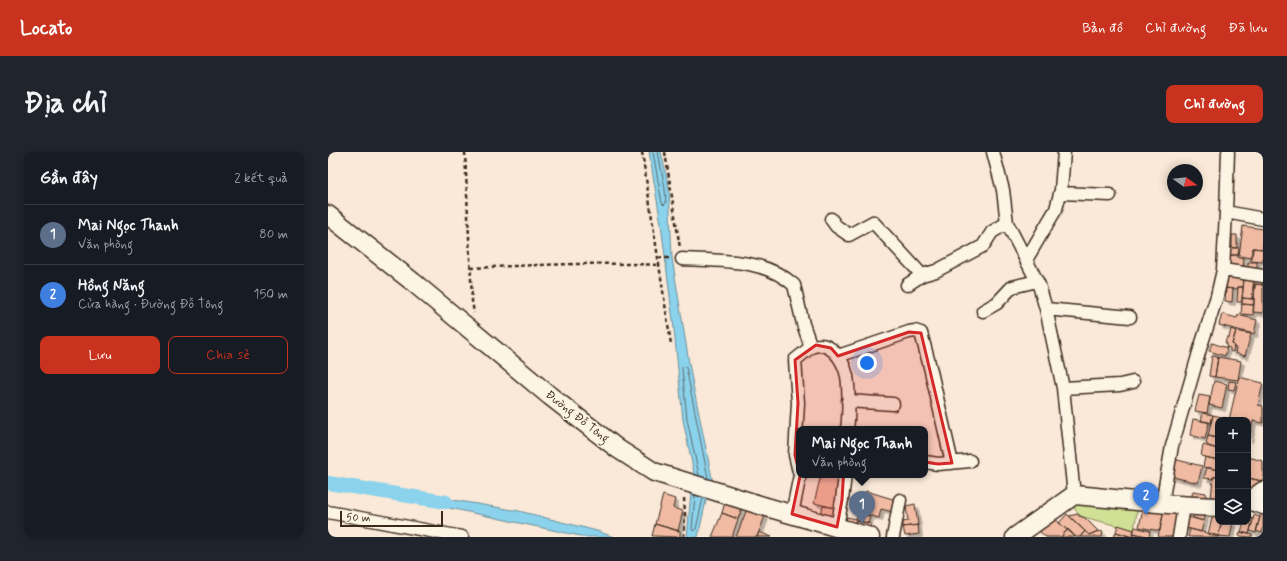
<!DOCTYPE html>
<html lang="vi">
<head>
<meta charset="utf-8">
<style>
  :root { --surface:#171b24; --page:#20242c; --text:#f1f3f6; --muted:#9ea1a6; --line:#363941; --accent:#c8321e }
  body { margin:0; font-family:Mynerve,sans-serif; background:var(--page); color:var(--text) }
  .controls { position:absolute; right:12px; bottom:12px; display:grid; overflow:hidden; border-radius:8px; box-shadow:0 2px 10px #0003 }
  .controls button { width:36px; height:36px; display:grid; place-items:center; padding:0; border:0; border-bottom:1px solid var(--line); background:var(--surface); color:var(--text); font:20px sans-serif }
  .compass { position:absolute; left:839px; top:12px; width:36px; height:36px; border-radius:50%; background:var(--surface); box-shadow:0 2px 10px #0003; rotate:105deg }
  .scale { position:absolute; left:12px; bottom:10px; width:103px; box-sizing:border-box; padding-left:4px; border:2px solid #3b2a1e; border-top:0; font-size:11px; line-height:14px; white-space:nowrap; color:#3b2a1e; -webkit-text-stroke:3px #fcf5e5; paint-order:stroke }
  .you { position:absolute; left:539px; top:211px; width:14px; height:14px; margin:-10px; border:3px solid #fff; border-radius:50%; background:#1a73e8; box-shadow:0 0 0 6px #1a73e833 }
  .badge { display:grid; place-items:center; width:26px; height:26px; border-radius:50%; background:var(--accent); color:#fff; font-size:13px; font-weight:700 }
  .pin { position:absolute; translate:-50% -33px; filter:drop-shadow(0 1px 2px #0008) }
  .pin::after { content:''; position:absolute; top:21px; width:14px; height:12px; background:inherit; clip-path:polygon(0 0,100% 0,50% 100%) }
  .popup { position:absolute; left:468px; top:274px; width:132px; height:52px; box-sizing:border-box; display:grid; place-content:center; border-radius:8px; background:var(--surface); filter:drop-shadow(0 1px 3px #0005); font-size:13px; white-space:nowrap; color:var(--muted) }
  .popup b { font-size:15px; color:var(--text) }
  .popup::after { content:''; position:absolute; left:50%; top:100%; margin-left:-8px; border:8px solid transparent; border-top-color:var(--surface) }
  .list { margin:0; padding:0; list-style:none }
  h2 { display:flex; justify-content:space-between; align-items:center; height:52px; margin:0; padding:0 16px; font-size:17px }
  h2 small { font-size:13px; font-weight:400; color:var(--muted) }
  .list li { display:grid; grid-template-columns:26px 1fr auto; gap:12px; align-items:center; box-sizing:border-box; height:60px; padding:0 16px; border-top:1px solid var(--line) }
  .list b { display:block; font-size:15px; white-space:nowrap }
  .list p { margin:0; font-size:13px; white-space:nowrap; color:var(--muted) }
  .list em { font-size:13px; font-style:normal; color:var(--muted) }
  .actions { display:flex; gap:8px; padding:12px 16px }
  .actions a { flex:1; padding:9px 0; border:1px solid var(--accent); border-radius:8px; text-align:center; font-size:14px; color:var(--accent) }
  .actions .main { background:var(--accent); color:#fff }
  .icon { flex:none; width:22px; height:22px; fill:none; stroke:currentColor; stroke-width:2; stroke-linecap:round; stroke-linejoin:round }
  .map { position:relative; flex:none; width:935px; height:385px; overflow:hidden; border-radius:8px }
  header { display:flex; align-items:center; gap:24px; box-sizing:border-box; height:56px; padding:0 20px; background:var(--accent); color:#fff }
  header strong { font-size:19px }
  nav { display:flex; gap:22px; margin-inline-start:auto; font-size:14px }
  .intro { display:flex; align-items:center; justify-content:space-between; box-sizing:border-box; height:96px; padding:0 24px }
  h1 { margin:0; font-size:28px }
  .button { padding:10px 18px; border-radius:8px; background:var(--accent); color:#fff; font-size:14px; font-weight:700 }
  main { display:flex; gap:24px; padding:0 24px }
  aside { flex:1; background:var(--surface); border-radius:8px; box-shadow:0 2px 10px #0003 }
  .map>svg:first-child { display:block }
</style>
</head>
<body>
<header>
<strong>Locato</strong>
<nav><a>Bản đồ</a><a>Chỉ đường</a><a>Đã lưu</a></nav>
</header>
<div class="intro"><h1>Địa chỉ</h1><a class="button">Chỉ đường</a></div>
<main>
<aside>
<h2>Gần đây<small>2 kết quả</small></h2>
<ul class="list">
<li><span class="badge" style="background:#5c6f8a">1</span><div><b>Mai Ngọc Thanh</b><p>Văn phòng</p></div><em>80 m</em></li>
<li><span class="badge" style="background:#3f7fe0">2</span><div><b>Hồng Năng</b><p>Cửa hàng · Đường Đỗ Tông</p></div><em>150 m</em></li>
</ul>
<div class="actions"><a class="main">Lưu</a><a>Chia sẻ</a></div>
</aside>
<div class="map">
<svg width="935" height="385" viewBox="0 0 935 385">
  <defs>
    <filter id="shadow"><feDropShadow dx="3.5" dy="3.5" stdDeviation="0" flood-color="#0004"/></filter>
  </defs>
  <rect width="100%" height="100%" fill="#fae9d8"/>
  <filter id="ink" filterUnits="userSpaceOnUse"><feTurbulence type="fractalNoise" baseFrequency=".025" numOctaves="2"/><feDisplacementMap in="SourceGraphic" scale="8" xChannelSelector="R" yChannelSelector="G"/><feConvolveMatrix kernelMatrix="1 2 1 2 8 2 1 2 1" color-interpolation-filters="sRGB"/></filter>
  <g filter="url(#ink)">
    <path fill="#d0e195" stroke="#86865a" d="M744,352L810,353L806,378L755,365L750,362Z"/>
    <path fill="#8bd2ec" stroke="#6b8f9a" d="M321,0H333L341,36L344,106L363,223L385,331L379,344L370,385H359L363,340L367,326L355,268L346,177L333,72Z
      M101,344L191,359L269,379L286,385H257L98,351Z"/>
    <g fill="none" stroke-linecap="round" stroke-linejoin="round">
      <path stroke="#5b6d70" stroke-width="1" d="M325,0L334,51L336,53L338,51L337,37L330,0
        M371,323L359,267L354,216L356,214L358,215L380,326
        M367,343L364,377L365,379L368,377L375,346"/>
      <path stroke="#8bd2ec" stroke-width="14" d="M0,331L118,350"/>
    </g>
    <path fill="#f1bba3" stroke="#3b2a1e" filter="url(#shadow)" d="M915,74L935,77V97L925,96L924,106L911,104Z
      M904,83H909V96H904Z
      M900,95L911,96L910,103H899Z
      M925,96L935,97V110L923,109Z
      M899,103H910V106H916L915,117L899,116Z
      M920,110H929V118L920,117Z
      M896,123L918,125V128H916L915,135H910L909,137L895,136Z
      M926,125H935V133L927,132L926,147H924Z
      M916,128L926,129L924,147L914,146Z
      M927,132L935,133V161L925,160Z
      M910,135H915L914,150H909Z
      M898,136L905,137L904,150L897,149Z
      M914,146L926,147V153L914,152Z
      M914,152L926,153L925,163L913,162Z
      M894,162L909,166L910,163L929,168L926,182L891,173Z
      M903,177L908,179L904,192L906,193L905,200L902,199V196L898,195L899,191H897L899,185H901Z
      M908,179L923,182L917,204L907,201L908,196L905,195L906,193L904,192Z
      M884,191L899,196L897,204L881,199Z
      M884,204L890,205L887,225L881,224Z
      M890,205L913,209L910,228L887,225Z
      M911,225L935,231L930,253L935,254V271L925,269L921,287H920V268H901Z
      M886,229L899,232L894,256L881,253Z
      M901,229L908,230L906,238L900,237Z
      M871,243L882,245L879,261L867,259Z
      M875,261L885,263L883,271L873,269Z
      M885,263L902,267L901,268H890V286L880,284Z
      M865,267L881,270L877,287L862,283Z
      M880,284L890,286V297L880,294V293L878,292Z
      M875,293L890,297V308L873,304Z
      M877,305L890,308V318L875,315Z
      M920,305L935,309V322L934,329L920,326Z
      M845,307L874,314L870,331L841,324Z
      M879,315L890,318V325H885V327L876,326Z
      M493,323H509L514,324L507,356L486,351Z
      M885,325H890V347H883Z
      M920,326L934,329L932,337L920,342Z
      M538,339L568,348L565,360L553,357L551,366L533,361Z
      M865,339L878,341L877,349L863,347Z
      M335,343L347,347L345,356L355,359L350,379L327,372Z
      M397,350L414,357L410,367L394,361Z
      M587,352L590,373L575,375V370L580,369L578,354Z
      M816,352L836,356L832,379L811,375Z
      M495,354L507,356L505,364L493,361Z
      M837,355L854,358L848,385H830Z
      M419,357L437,364L429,385H408Z
      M867,357L878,359L876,369L865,366Z
      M886,358L890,359V370H894L890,384L880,382Z
      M394,361L410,367L404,385H384Z
      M530,361L542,364L540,372L528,368Z
      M933,361L935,362V377L934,381L928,379Z
      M739,362L757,379L752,385H748L731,371Z
      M750,362L751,364L757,366L770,379L761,383L741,364Z
      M926,363L932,365L928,381L922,379Z
      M857,364L876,369L873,380L855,375Z
      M519,365L528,367L526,374L517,372Z
      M725,365L739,378L733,385H718L711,379Z
      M920,365L925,367L921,382L913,380L916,370H920Z
      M528,368L543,372L541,378L526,374Z
      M894,370H905L902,385L890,384Z
      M327,372L352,379V385L324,384Z
      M590,373L591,382L577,384L575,375Z
      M790,373L806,378L805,385L788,380Z
      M807,375L822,379L821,385L805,381Z
      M740,377L747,384L745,385H733Z
      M862,377L891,384V385H860Z
      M757,379L761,383L770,379L775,380L774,385H752Z
      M431,380L444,385H429Z
      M788,380L804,385H786Z
      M912,380L924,383L923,385L911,384Z
      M806,381L818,384V385H805Z"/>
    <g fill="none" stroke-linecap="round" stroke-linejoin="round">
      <g stroke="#3b2a1e" stroke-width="15">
        <path id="street" d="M665,0L675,38L679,71L711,133L718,157L735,236L746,343
          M732,41L782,43
          M898,60L935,67
          M503,67L508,74L521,83L545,70L594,123
          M354,107C392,109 436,106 466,133L475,172L483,195C502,187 515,207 519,224C521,236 521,264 519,277
          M698,108L728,57L733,38L736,0
          M895,118L935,124
          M579,133L594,123L608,119L655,94L664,80L679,71
          M718,157L802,165
          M655,159L669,151L684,135L709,129
          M510,204L581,180L587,179L593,181L602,215L624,311
          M735,236L792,233L805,230
          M520,249L565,252
          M597,310L610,312L642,309
          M471,320L467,303L470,251L467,208L483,195
          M834,351L844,294L872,197L889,144L895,118L898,60L900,0
          M920,351L935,356
          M0,360L134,385
          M464,362L472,323
          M509,375L514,348L517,323
          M565,385L572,348
          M851,385L856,354"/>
      </g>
      <g stroke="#3b2a1e" stroke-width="21">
        <path id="secondary" d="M0,63L85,130L222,244L290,297L326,320L435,354L542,385
          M920,350L935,339
          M687,385L746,343C794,347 842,354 890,355"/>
      </g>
      <path stroke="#3b2a1e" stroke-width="2.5" stroke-dasharray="4 3" stroke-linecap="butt" d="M137,0L144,149L146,161
        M314,0L343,192
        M337,0L352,96
        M330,106H343
        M143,116C205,113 268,110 331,113
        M356,385L357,361L356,346"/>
      <use href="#street" stroke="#fcf5e5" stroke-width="12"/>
      <use href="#secondary" stroke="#fcf5e5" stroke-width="18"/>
    </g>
  </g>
  <path fill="#d62828" fill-opacity="0.2" stroke="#d62828" stroke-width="3" stroke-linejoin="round" d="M581,180L593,181L624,311L610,312L517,298L514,348L509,375L464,362L472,324L467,303L470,251L467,208L488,193L503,196L510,204Z"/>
  <g text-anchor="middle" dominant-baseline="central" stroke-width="3" stroke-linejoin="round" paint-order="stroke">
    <g font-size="12" fill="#3b2a1e" stroke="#fcf5e5">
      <text transform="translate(249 265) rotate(38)">Đường Đỗ Tông</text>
    </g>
  </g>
</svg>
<div class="controls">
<button>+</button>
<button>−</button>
<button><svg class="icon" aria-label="layers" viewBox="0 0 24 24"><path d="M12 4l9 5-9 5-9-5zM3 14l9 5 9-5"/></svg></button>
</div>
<svg class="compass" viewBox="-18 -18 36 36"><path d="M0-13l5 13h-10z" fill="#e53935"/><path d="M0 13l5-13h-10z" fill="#9ea1a6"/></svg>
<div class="scale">50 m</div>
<div class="you"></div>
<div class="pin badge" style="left:534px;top:372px;background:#5c6f8a">1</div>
<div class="popup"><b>Mai Ngọc Thanh</b>Văn phòng</div>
<div class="pin badge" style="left:818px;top:363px;background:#3f7fe0">2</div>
</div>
</main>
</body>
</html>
